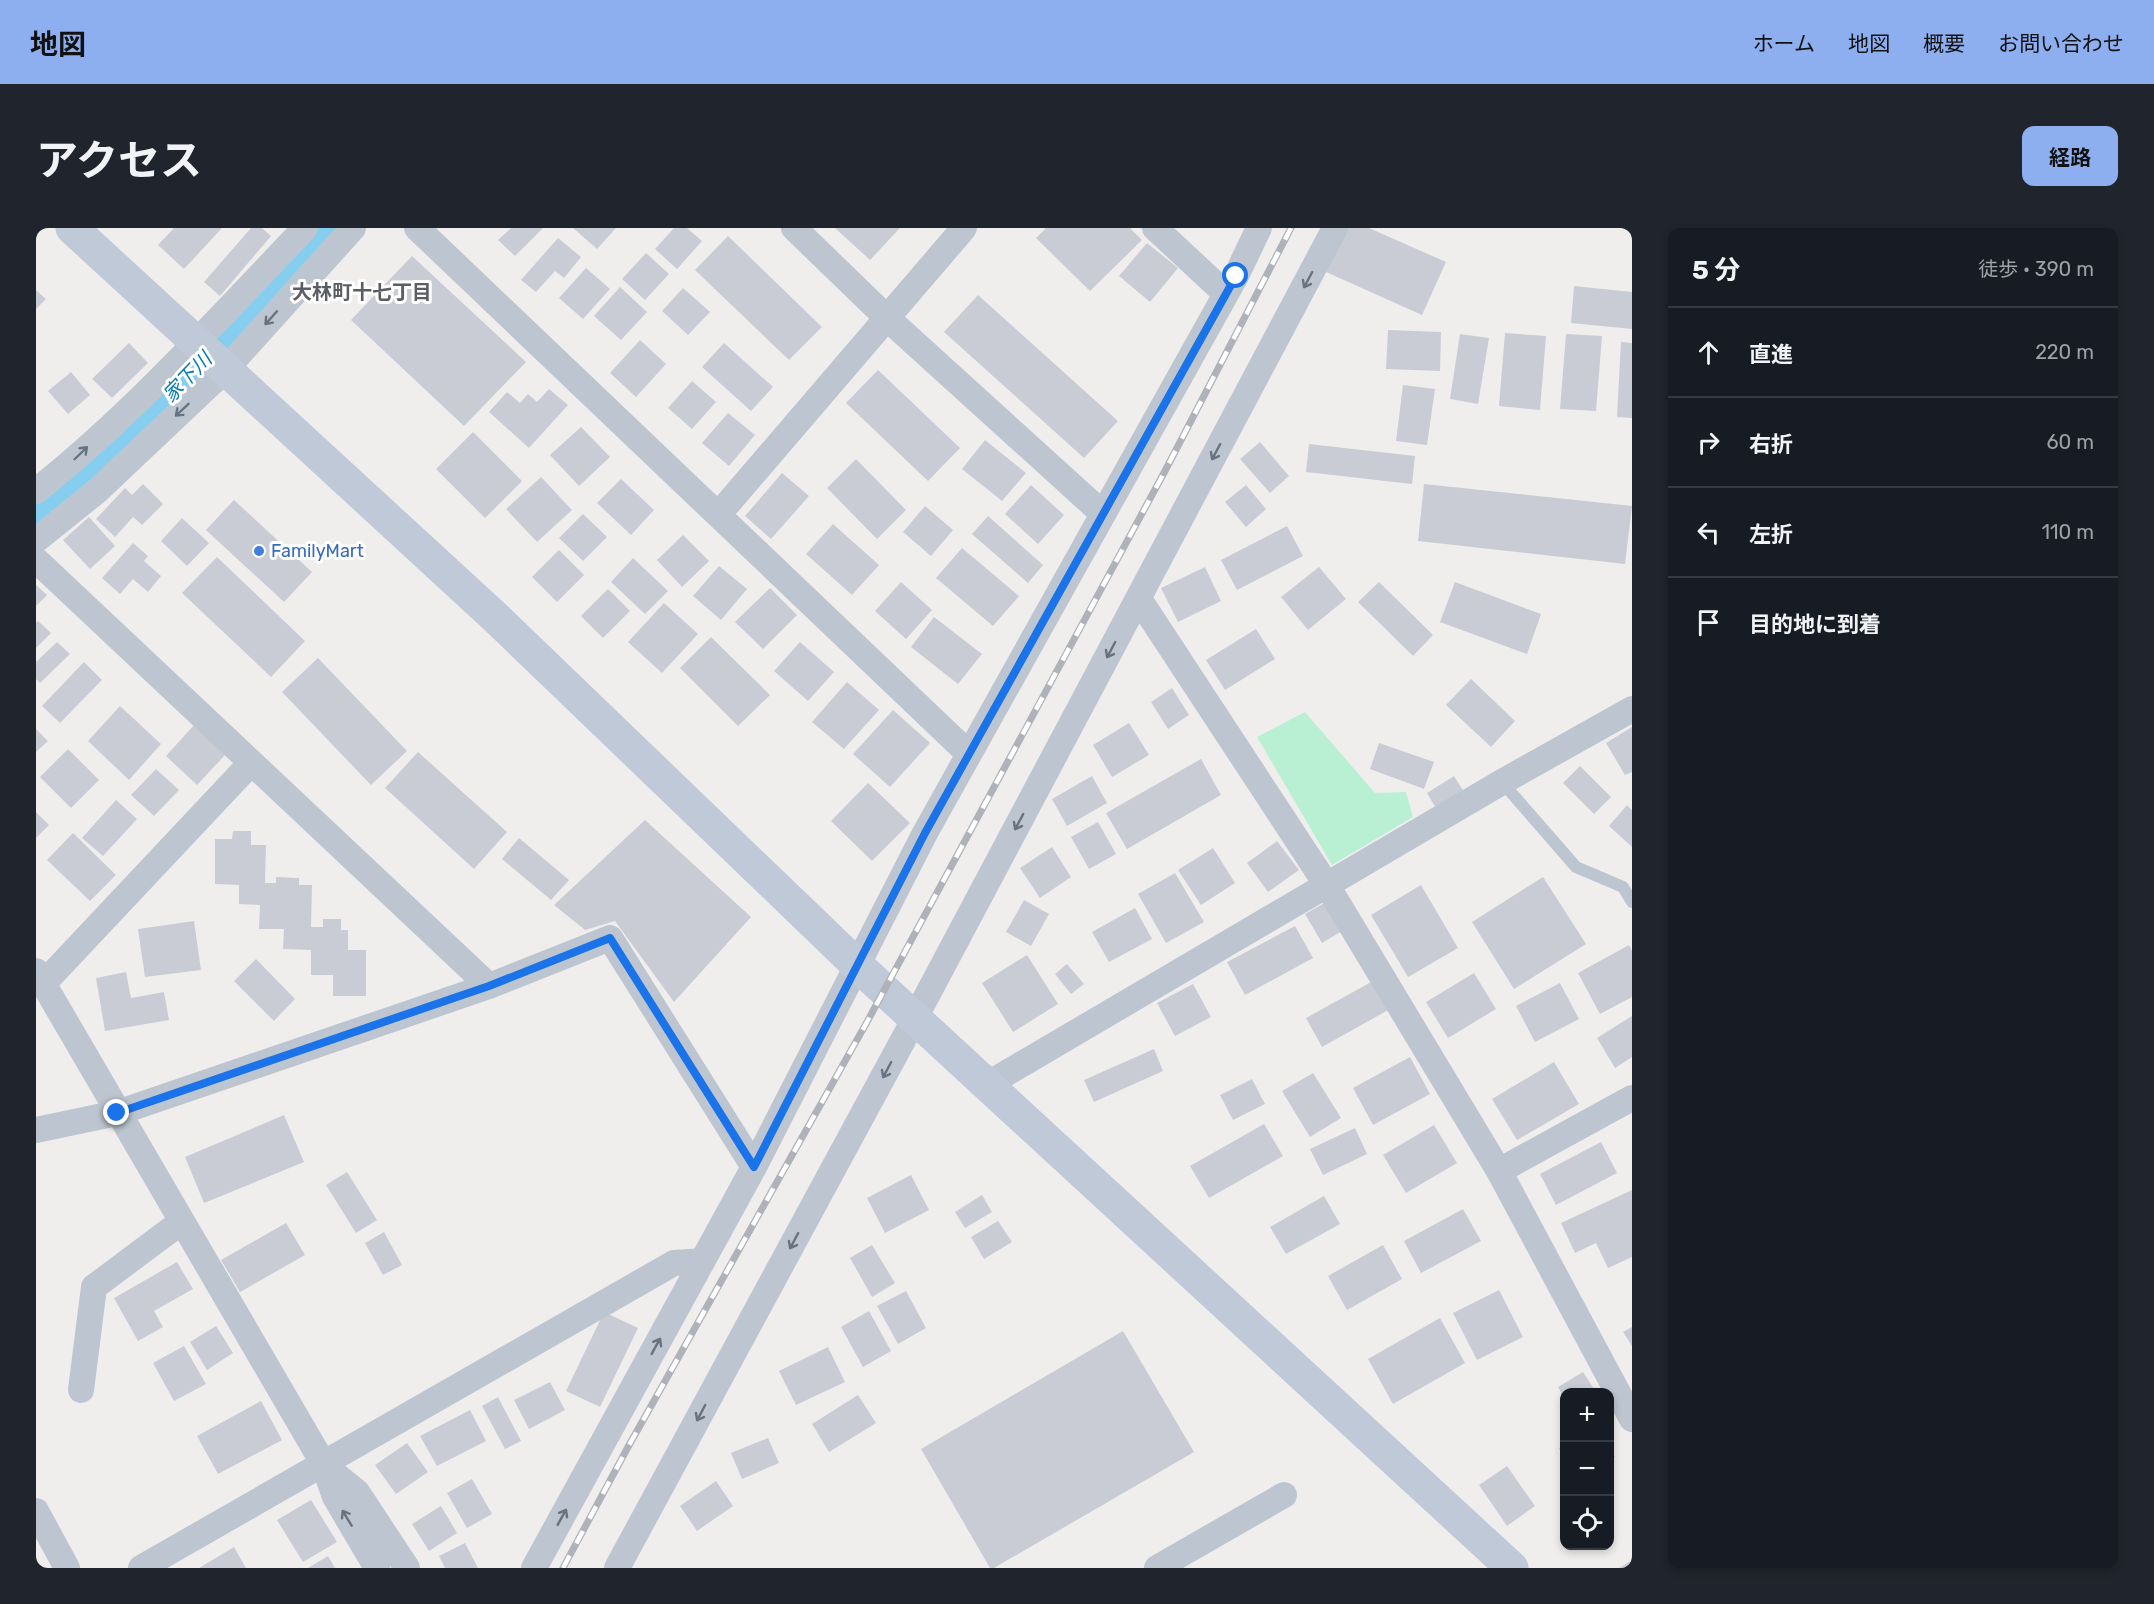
<!DOCTYPE html>
<html lang="ja">
<head>
<meta charset="utf-8">
<style>
  :root { --surface:#171b24; --page:#20242c; --text:#f1f3f6; --muted:#9ea1a6; --line:#363941; --accent:#8daeef }
  body { margin:0; font-family:Rubik,"Noto Sans JP",sans-serif; background:var(--page); color:var(--text) }
  .controls { position:absolute; right:18px; bottom:18px; display:grid; overflow:hidden; border-radius:12px; box-shadow:0 3px 9px #0003 }
  .controls button { width:54px; height:54px; display:grid; place-items:center; padding:0; border:0; border-bottom:2px solid var(--line); background:var(--surface); color:var(--text); font:30px sans-serif }
  .stop { position:absolute; width:18px; height:18px; margin:-14px; border:4px solid #1a73e8; border-radius:50%; background:#fff }
  .stop.end { background:#1a73e8; border-color:#fff; box-shadow:0 2px 6px #0008 }
  .list { margin:0; padding:0; list-style:none }
  h2 { display:flex; justify-content:space-between; align-items:center; height:78px; margin:0; padding:0 24px; font-size:26px }
  h2 small { font-size:20px; font-weight:400; color:var(--muted) }
  .list li { display:grid; grid-template-columns:39px 1fr auto; gap:18px; align-items:center; box-sizing:border-box; height:90px; padding:0 24px; border-top:2px solid var(--line) }
  .list b { display:block; font-size:22px; white-space:nowrap }
  .list em { font-size:20px; font-style:normal; color:var(--muted) }
  .icon { flex:none; width:33px; height:33px; fill:none; stroke:currentColor; stroke-width:2; stroke-linecap:round; stroke-linejoin:round }
  .map { position:relative; flex:none; width:1596px; height:1340px; overflow:hidden; border-radius:12px }
  header { display:flex; align-items:center; gap:36px; box-sizing:border-box; height:84px; padding:0 30px; background:var(--accent); color:#111 }
  header strong { font-size:28px }
  nav { display:flex; gap:33px; margin-inline-start:auto; font-size:21px }
  .intro { display:flex; align-items:center; justify-content:space-between; box-sizing:border-box; height:144px; padding:0 36px }
  h1 { margin:0; font-size:42px }
  .button { padding:15px 27px; border-radius:12px; background:var(--accent); color:#111; font-size:21px; font-weight:700 }
  main { display:flex; gap:36px; padding:0 36px }
  aside { flex:1; background:var(--surface); border-radius:12px; box-shadow:0 3px 9px #0003 }
  .map>svg:first-child { display:block }
</style>
</head>
<body>
<header>
<strong>地図</strong>
<nav><a>ホーム</a><a>地図</a><a>概要</a><a>お問い合わせ</a></nav>
</header>
<div class="intro"><h1>アクセス</h1><a class="button">経路</a></div>
<main>
<div class="map">
<svg width="1596" height="1340" viewBox="0 0 1596 1340">
  <rect width="100%" height="100%" fill="#f0eeed"/>
  <path fill="#b9f0d4" d="M1269,484L1339,565L1370,564L1377,589L1296,637L1221,509Z"/>
  <g fill="none" stroke-linecap="round" stroke-linejoin="round">
    <path stroke="#85ceef" stroke-width="56" d="M0,289L62,239L125,176L293,0"/>
  </g>
  <path fill="#c9ccd4" d="M138,0H186L148,41L122,17Z
    M215,0H226L235,8L184,68L168,54Z
    M475,0H507L479,28L462,12Z
    M537,0H580L561,21Z
    M638,0H651L666,13L641,41L619,21Z
    M799,0H864L834,32Z
    M1010,0H1094L1106,12L1054,63L1000,10Z
    M1310,0H1333L1410,34L1386,87L1290,44Z
    M692,8L786,99L753,132L659,42Z
    M522,10L545,29L528,50L519,43L500,64L485,52Z
    M1111,15L1142,40L1114,74L1083,48Z
    M610,25L633,46L609,72L586,51Z
    M376,28L490,134L428,198L315,92Z
    M550,40L574,61L547,91L523,70Z
    M1538,58L1596,64V101L1535,95Z
    M584,59L611,84L585,112L558,88Z
    M647,60L674,84L652,107L626,83Z
    M0,62L10,71L0,81Z
    M942,67L1082,193L1048,230L908,104Z
    M1352,102L1405,104L1404,143L1350,141Z
    M1469,105L1510,108L1504,182L1463,178Z
    M1424,106L1453,110L1442,176L1414,171Z
    M1530,106L1566,108L1560,183L1524,181Z
    M604,112L630,136L600,169L574,145Z
    M1585,114L1596,115V190L1581,189Z
    M93,115L112,135L76,170L56,151Z
    M688,115L737,159L715,183L666,139Z
    M842,142L924,220L892,253L810,175Z
    M35,144L54,167L32,186L12,163Z
    M656,153L680,174L656,201L632,180Z
    M1367,157L1399,161L1391,217L1360,213Z
    M513,161L532,177L493,220L453,184L471,164L484,175L492,166L501,174Z
    M692,185L719,207L693,238L666,215Z
    M545,199L574,229L543,258L514,227Z
    M437,204L486,253L449,290L400,241Z
    M949,212L990,245L966,273L926,241Z
    M1224,214L1253,248L1234,265L1204,231Z
    M1273,216L1379,228L1376,256L1270,244Z
    M820,231L870,282L841,311L791,260Z
    M746,245L773,268L735,311L709,288Z
    M505,249L536,282L501,314L470,281Z
    M585,251L618,282L595,307L561,275Z
    M107,256L127,276L106,297L97,289L79,309L60,291L89,260L96,267Z
    M1388,256L1596,278L1589,336L1382,313Z
    M995,257L1028,287L1002,316L969,286Z
    M1210,257L1230,281L1210,299L1189,274Z
    M198,272L276,344L248,374L170,302Z
    M889,278L917,302L895,328L867,304Z
    M547,286L571,309L547,333L523,310Z
    M952,288L1007,337L992,355L936,306Z
    M53,289L79,318L54,341L27,312Z
    M146,290L173,315L151,338L125,313Z
    M797,296L843,337L816,367L770,326Z
    M1251,298L1267,328L1201,362L1185,332Z
    M647,307L673,333L646,359L621,332Z
    M97,315L112,328L108,333L125,348L112,364L97,351L84,366L66,350Z
    M926,320L983,368L957,398L900,350Z
    M523,322L548,347L521,374L496,349Z
    M181,329L269,413L235,449L146,365Z
    M597,330L632,363L609,386L575,354Z
    M683,338L711,361L685,392L657,368Z
    M1169,339L1185,373L1142,394L1125,360Z
    M1283,339L1310,371L1272,402L1245,369Z
    M865,354L896,382L870,411L839,383Z
    M1343,354L1397,407L1377,428L1322,374Z
    M1419,354L1505,386L1491,426L1404,394Z
    M0,357L11,367L0,378Z
    M734,360L761,387L727,421L699,394Z
    M572,361L594,383L567,410L545,388Z
    M628,375L662,406L626,445L592,414Z
    M898,389L946,426L922,456L875,419Z
    M2,393L15,405L0,420V395Z
    M1220,401L1239,431L1189,462L1170,432Z
    M675,409L734,467L702,498L644,440Z
    M21,414L34,426L4,455L0,451V434Z
    M764,414L798,444L772,473L738,443Z
    M282,430L371,523L335,557L246,464Z
    M48,434L66,452L24,495L6,478Z
    M1435,451L1479,493L1455,519L1410,477Z
    M811,454L843,482L808,521L776,494Z
    M1136,460L1153,487L1132,501L1115,474Z
    M84,478L125,516L93,552L52,513Z
    M857,482L894,515L854,559L817,526Z
    M1093,495L1113,527L1076,549L1057,517Z
    M158,497L190,526L161,557L130,528Z
    M1596,499V544L1589,547L1570,515Z
    M0,501L12,513L0,524Z
    M1343,515L1398,534L1388,561L1334,541Z
    M32,521L63,552L35,580L4,549Z
    M382,524L471,604L438,641L349,560Z
    M1165,531L1185,567L1091,621L1070,585Z
    M1544,538L1575,569L1558,586L1527,555Z
    M120,541L143,562L118,588L95,567Z
    M1056,548L1071,575L1031,598L1016,571Z
    M1418,548L1428,564L1401,582L1391,565Z
    M832,555L874,595L836,633L795,593Z
    M80,572L101,591L67,628L46,610Z
    M1591,577L1596,582V619L1573,598Z
    M0,584L13,597L0,610Z
    M609,592L715,689L638,774L579,693L549,702L518,677Z
    M1062,594L1080,626L1053,641L1035,609Z
    M197,603H215V617H230L229,655H240V649L263,650V657H276L275,699H287V691H305V702H312V722H330V768H297V747H275V722L247,721L248,701H223L224,677L203,676V657L179,656V611H196Z
    M37,605L80,647L54,673L11,632Z
    M483,610L533,652L515,672L466,631Z
    M1241,613L1263,642L1232,664L1211,635Z
    M1016,619L1035,649L1004,670L984,640Z
    M1177,620L1199,655L1165,677L1142,642Z
    M1139,645L1168,694L1130,715L1102,666Z
    M1507,649L1550,716L1478,761L1436,694Z
    M1385,657L1422,720L1372,749L1335,687Z
    M988,672L1013,686L995,718L970,704Z
    M1290,674L1306,703L1286,715L1269,686Z
    M1099,680L1116,711L1073,734L1056,704Z
    M158,693L165,742L109,749L102,701Z
    M1259,698L1277,730L1209,767L1191,734Z
    M1593,717L1596,723V769L1564,786L1542,745Z
    M991,727L1022,776L977,804L946,755Z
    M220,731L259,771L238,793L198,753Z
    M1031,736L1048,756L1035,766L1019,746Z
    M90,744L95,770L128,764L133,792L69,803L60,750Z
    M1438,745L1460,781L1412,810L1390,774Z
    M1337,753L1354,781L1286,819L1270,790Z
    M1524,755L1543,791L1499,814L1480,778Z
    M1157,756L1175,789L1139,808L1121,775Z
    M1596,788V829L1579,840L1561,810Z
    M1118,821L1127,843L1058,874L1048,852Z
    M1374,829L1394,866L1337,897L1317,860Z
    M1518,834L1543,876L1481,912L1456,871Z
    M1277,845L1305,890L1274,909L1246,863Z
    M1216,851L1229,876L1197,892L1184,867Z
    M248,887L268,934L168,975L149,929Z
    M1228,896L1247,928L1173,970L1154,938Z
    M1398,897L1421,935L1370,965L1347,927Z
    M1319,900L1331,926L1287,947L1274,921Z
    M1565,914L1581,945L1520,977L1504,946Z
    M311,944L341,992L320,1005L290,957Z
    M875,947L893,982L849,1005L831,970Z
    M1596,962V1029L1572,1040L1560,1015L1539,1025L1525,995Z
    M946,967L956,984L929,1000L919,984Z
    M1288,968L1304,996L1250,1026L1234,999Z
    M1427,981L1445,1013L1385,1045L1368,1013Z
    M962,993L976,1014L948,1031L935,1009Z
    M250,995L269,1027L204,1064L185,1032Z
    M348,1004L366,1037L347,1047L329,1015Z
    M836,1017L859,1055L836,1069L814,1030Z
    M1347,1017L1366,1051L1311,1082L1292,1048Z
    M141,1034L157,1061L118,1083L127,1099L102,1113L78,1070Z
    M1463,1062L1487,1109L1441,1132L1417,1085Z
    M870,1063L890,1100L862,1116L841,1078Z
    M833,1083L855,1123L827,1139L805,1099Z
    M568,1084L602,1100L564,1179L530,1163Z
    M1404,1090L1429,1135L1357,1176L1332,1131Z
    M180,1098L197,1125L171,1142L154,1114Z
    M1596,1099V1118L1587,1104Z
    M1087,1103L1158,1224L958,1340H954L885,1221Z
    M148,1118L170,1156L138,1173L117,1135Z
    M792,1119L809,1154L760,1177L743,1143Z
    M1547,1144L1560,1164H1528V1170L1522,1159Z
    M514,1154L529,1182L493,1201L478,1172Z
    M822,1167L840,1195L793,1224L776,1196Z
    M462,1169L485,1213L469,1221L446,1178Z
    M225,1173L246,1212L182,1246L161,1208Z
    M434,1182L450,1213L401,1238L384,1208Z
    M732,1210L743,1235L706,1251L695,1225Z
    M371,1215L392,1244L360,1266L339,1237Z
    M1528,1217V1230L1523,1220Z
    M1574,1219L1579,1229L1574,1232Z
    M1471,1238L1499,1278L1471,1298L1443,1257Z
    M436,1251L456,1286L431,1300L411,1265Z
    M680,1253L697,1278L661,1303L644,1278Z
    M275,1272L301,1314L267,1334L241,1292Z
    M405,1278L421,1305L393,1323L376,1296Z
    M429,1315L442,1340H409L403,1328Z
    M198,1319L210,1340H163Z
    M292,1328L299,1340H272Z
    M1596,1332V1340H1583Z"/>
  <g fill="none" stroke-linecap="round" stroke-linejoin="round">
    <path stroke="#bdc6d0" stroke-width="12" d="M1466,554L1540,639L1587,659L1596,674"/>
    <path stroke="#bdc6d0" stroke-width="26" d="M381,0L933,526
      M758,0L851,90L1067,286
      M1119,0L1190,66
      M0,263C98,185 183,90 269,0
      M682,287L928,0
      M0,312L61,263L189,142L317,0
      M0,332L453,758
      M1103,371L1292,659L1463,943L1596,1191
      M0,743L287,1235L299,1269L341,1340
      M7,756L215,535
      M952,856L1466,554L1596,481
      M0,902L81,885L453,758L574,710L718,939
      M1463,943L1596,870
      M45,1162L58,1059L145,994
      M289,1238L321,1264L371,1340
      M0,1283L31,1340
      M105,1340L638,1035L667,1033
      M498,1340L718,939L889,605L1200,48L1223,0
      M581,1340L879,790L1299,0
      M1121,1340L1248,1267"/>
    <path stroke="#bfc9d8" stroke-width="33" d="M36,0L459,389L821,737L1476,1340"/>
    <g stroke="#afb2b8" stroke-width="7">
      <path id="rail" d="M527,1340L592,1219L831,794L1129,243L1255,0"/>
    </g>
    <use href="#rail" stroke="#fff" stroke-width="4.5" stroke-dasharray="14" stroke-linecap="butt"/>
  </g>
  <defs><path id="oneway-shaft" d="M-6 0H5M1.5-3L5.5 0L1.5 3" fill="none" stroke-width="1.6" stroke-linecap="round" stroke-linejoin="round" transform="scale(1.5)"/></defs>
  <g stroke="#69737f">
    <use href="#oneway-shaft" transform="translate(1272 52) rotate(118)"/>
    <use href="#oneway-shaft" transform="translate(235 90) rotate(132)"/>
    <use href="#oneway-shaft" transform="translate(146 182) rotate(137)"/>
    <use href="#oneway-shaft" transform="translate(1180 224) rotate(118)"/>
    <use href="#oneway-shaft" transform="translate(45 225) rotate(-44)"/>
    <use href="#oneway-shaft" transform="translate(1075 422) rotate(118)"/>
    <use href="#oneway-shaft" transform="translate(983 594) rotate(118)"/>
    <use href="#oneway-shaft" transform="translate(851 842) rotate(118)"/>
    <use href="#oneway-shaft" transform="translate(758 1013) rotate(118)"/>
    <use href="#oneway-shaft" transform="translate(620 1118) rotate(-61)"/>
    <use href="#oneway-shaft" transform="translate(665 1185) rotate(118)"/>
    <use href="#oneway-shaft" transform="translate(526 1289) rotate(-61)"/>
    <use href="#oneway-shaft" transform="translate(311 1290) rotate(-121)"/>
  </g>
  <g fill="none" stroke-linecap="round" stroke-linejoin="round">
    <path stroke="#1a73e8" stroke-width="8" d="M81,885L453,758L574,710L718,939L889,605L1200,48"/>
  </g>
  <circle fill="#3f7fe0" stroke="#fff" stroke-width="2" cx="223" cy="323" r="6"/>
  <g text-anchor="middle" dominant-baseline="central" stroke-width="6" stroke-linejoin="round" paint-order="stroke">
    <g font-size="18" fill="#366cbe" stroke="#fff" text-anchor="start">
      <text x="235" y="323">FamilyMart</text>
    </g>
    <g font-size="20" font-weight="bold" fill="#5a5d63" stroke="#fff">
      <text x="326" y="64">大林町十七丁目</text>
    </g>
    <g font-size="20" font-style="italic" fill="#077aad" stroke="#fff">
      <text transform="translate(151 149) rotate(-46)">家下川</text>
    </g>
  </g>
</svg>
<div class="controls">
<button>+</button>
<button>−</button>
<button><svg class="icon" aria-label="locate" viewBox="0 0 24 24"><circle cx="12" cy="12" r="6"/><path d="M12 2v4M12 18v4M2 12h4M18 12h4"/></svg></button>
</div>
<div class="stop" style="left:1200px;top:48px"></div>
<div class="stop end" style="left:81px;top:885px"></div>
</div>
<aside>
<h2>5 分<small>徒歩 · 390 m</small></h2>
<ul class="list">
<li><svg class="icon" aria-label="ahead" viewBox="0 0 24 24"><path d="M12 20V5M6 11l6-6 6 6"/></svg><div><b>直進</b></div><em>220 m</em></li>
<li><svg class="icon" aria-label="right" viewBox="0 0 24 24"><path d="M7 20v-9h11M14 6l5 5-5 5"/></svg><div><b>右折</b></div><em>60 m</em></li>
<li><svg class="icon" aria-label="left" viewBox="0 0 24 24"><path d="M17 20v-9H6M10 6l-5 5 5 5"/></svg><div><b>左折</b></div><em>110 m</em></li>
<li><svg class="icon" aria-label="arrive" viewBox="0 0 24 24"><path d="M6 21V4h12l-3 4 3 4H6"/></svg><div><b>目的地に到着</b></div></li>
</ul>
</aside>
</main>
</body>
</html>
